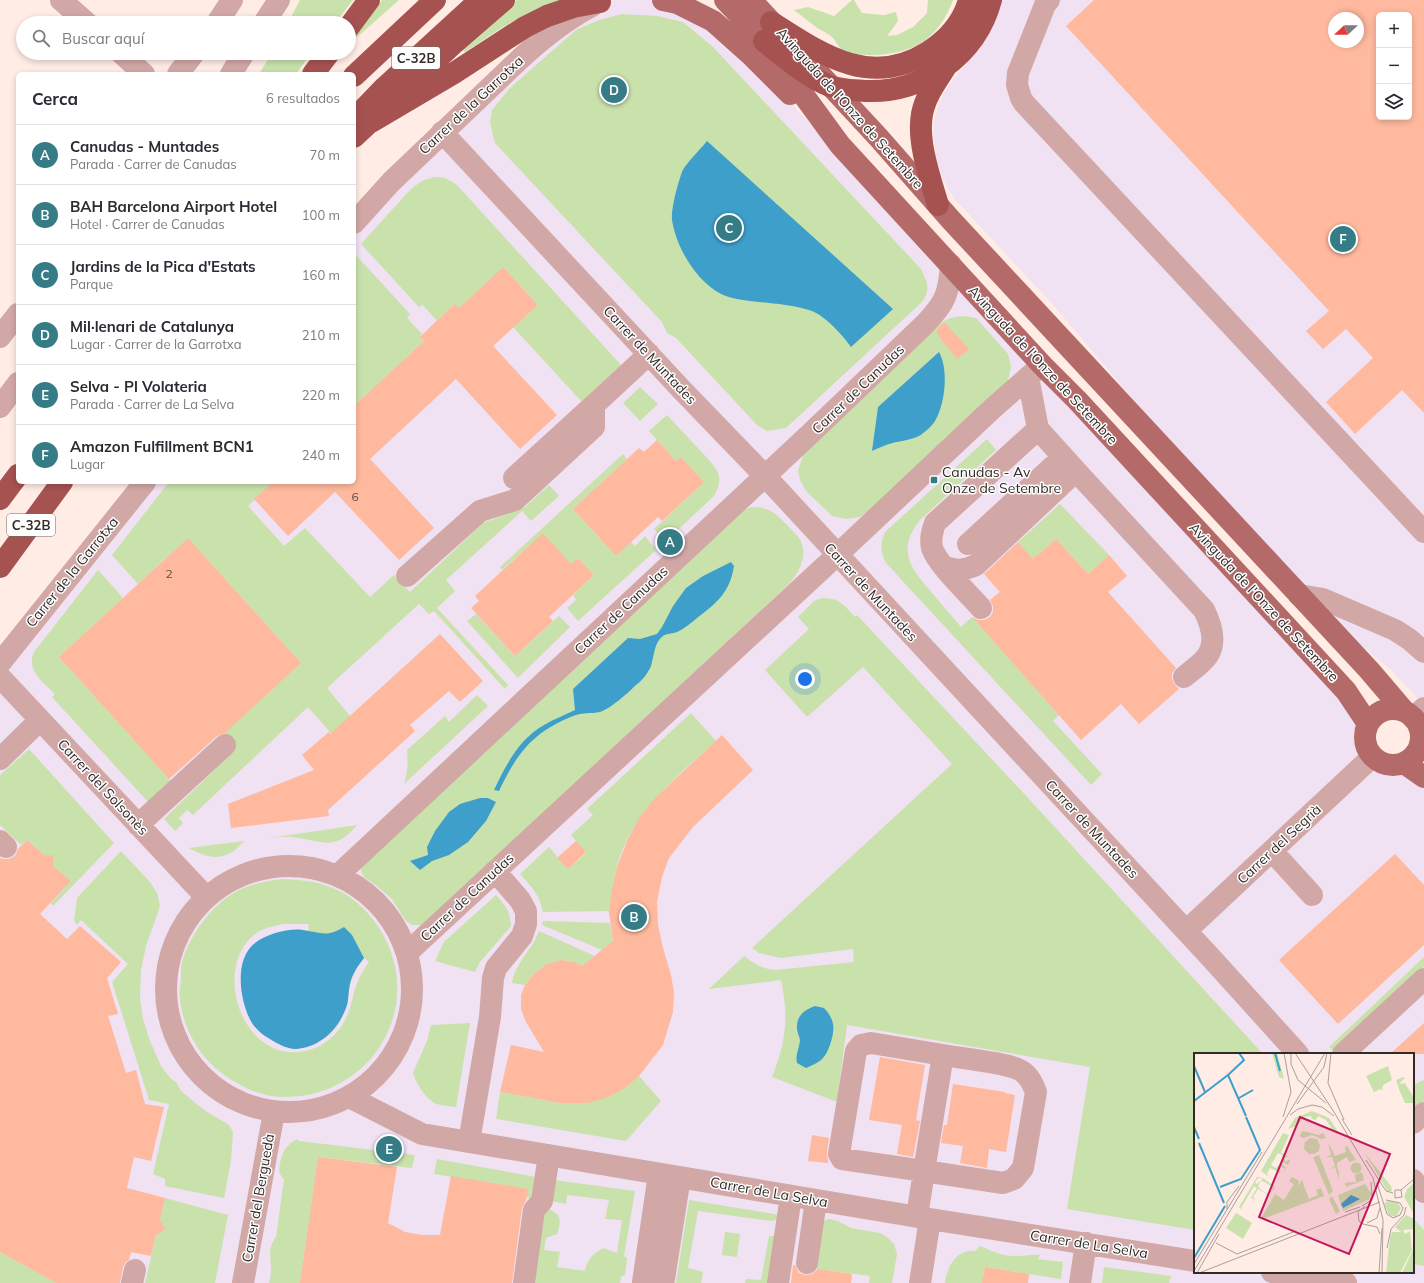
<!DOCTYPE html>
<html lang="es">
<head>
<meta charset="utf-8">
<style>
  :root { --surface:#fff; --page:#f2f2f3; --text:#2b2b33; --muted:#7c7c81; --line:#e1e1e2; --accent:#357c86 }
  body { margin:0; font-family:Mulish,sans-serif; background:var(--page); color:var(--text) }
  .controls { position:absolute; right:12px; top:12px; display:grid; overflow:hidden; border-radius:6px; box-shadow:0 2px 6px #0003 }
  .controls button { width:36px; height:36px; display:grid; place-items:center; padding:0; border:0; border-bottom:1px solid var(--line); background:var(--surface); color:var(--text); font:20px sans-serif }
  .compass { position:absolute; left:1328px; top:12px; width:36px; height:36px; border-radius:50%; background:var(--surface); box-shadow:0 2px 6px #0003; rotate:248deg }
  .you { position:absolute; left:805px; top:679px; width:14px; height:14px; margin:-10px; border:3px solid #fff; border-radius:50%; background:#1a73e8; box-shadow:0 0 0 6px #1a73e833 }
  .badge { display:grid; place-items:center; width:26px; height:26px; border-radius:50%; background:var(--accent); color:#fff; font-size:13px; font-weight:700 }
  .pin { position:absolute; translate:-50% -50%; border:2px solid #fff; box-shadow:0 1px 4px #0006 }
  .list { margin:0; padding:0; list-style:none }
  h2 { display:flex; justify-content:space-between; align-items:center; height:52px; margin:0; padding:0 16px; font-size:17px }
  h2 small { font-size:13px; font-weight:400; color:var(--muted) }
  .list li { display:grid; grid-template-columns:26px 1fr auto; gap:12px; align-items:center; box-sizing:border-box; height:60px; padding:0 16px; border-top:1px solid var(--line) }
  .list b { display:block; font-size:15px; white-space:nowrap }
  .list p { margin:0; font-size:13px; white-space:nowrap; color:var(--muted) }
  .list em { font-size:13px; font-style:normal; color:var(--muted) }
  .icon { flex:none; width:22px; height:22px; fill:none; stroke:currentColor; stroke-width:2; stroke-linecap:round; stroke-linejoin:round }
  .map { position:relative; flex:none; width:1424px; height:1283px; overflow:hidden }
  .search { position:absolute; background:var(--surface); box-shadow:0 2px 6px #0003; left:16px; top:16px; width:340px; height:44px; display:flex; align-items:center; gap:10px; box-sizing:border-box; padding:0 14px; border-radius:22px; color:var(--muted); font-size:15px }
  .panel { position:absolute; background:var(--surface); box-shadow:0 2px 6px #0003; left:16px; top:72px; width:340px; height:412px; border-radius:6px }
  .map>svg:first-child { display:block }
</style>
</head>
<body>
<div class="map">
<svg width="1424" height="1283" viewBox="0 0 1424 1283">
  <rect width="100%" height="100%" fill="#feece5"/>
  <path fill="#f0e1f3" fill-rule="evenodd" d="M615,0H655L734,41L1361,722L1366,747L1372,757L1383,764L1404,763L1424,786V1283H0V661L144,482H354V223L391,182L600,2ZM1195,1054H1413V1272H1195Z
    M1001,0H1424V709L1415,695L1390,669L1299,595L1055,307L953,197L943,179L936,160L934,139V122L938,108L943,95L950,84L978,49ZM1379,15H1409V117H1379ZM1334,18H1358V42H1334Z"/>
  <path fill="#c9e2ac" fill-rule="evenodd" d="M300,0H353L335,23H288Z
    M382,0H399L354,40L355,34Z
    M517,0H565L527,14L503,27L465,52L460,48Z
    M852,0H854L862,13L884,15L896,12L898,21L887,36L897,35L913,27L927,13L928,0H953C939,37 916,53 876,55C868,55 853,55 846,52C837,48 837,41 832,37C828,33 821,31 816,27C809,22 802,16 794,10L808,7L834,16Z
    M622,14L657,16L683,22L713,47L921,269C927,283 931,287 923,301L786,428L767,431L757,425L676,338L667,333L662,322L495,143L490,123L492,110L510,88L576,30L599,20Z
    M272,53H311L296,74H259Z
    M434,177L445,178L456,184L621,365L582,402L513,327L538,305L503,267L459,308L455,304L437,321L423,305L419,307L361,244L411,189L422,181Z
    M354,253L410,314L407,318L422,334L420,337L424,341L354,406Z
    M963,316L976,318L1008,354L1011,366L1008,381L870,510L860,517L847,519L832,516L806,491L800,480L798,471L804,452L941,323L950,318Z
    M640,387L658,404L640,421L623,403Z
    M667,415L710,461C721,474 722,481 714,496L665,542L654,529L704,482L681,457L676,461L649,431Z
    M987,439L996,450L921,519C895,550 911,569 933,594C942,605 952,616 961,627L972,617L1059,715L1053,721L1102,774L1091,785L886,563C880,550 880,545 885,532Z
    M623,454L627,459L573,509L616,556L631,542L635,546L645,536L656,550L578,621L567,608L576,600L573,595L594,575L578,558L571,564L543,534L502,570L500,567Z
    M169,482H273L248,506L284,546L305,528L370,597L394,575L410,592L483,523L525,507L549,485L559,496L531,521L522,511L446,580L455,591L437,608L508,685L505,689L434,611L429,614L419,604L327,688L350,716L363,770L308,707L193,815L187,810L179,818L183,823L175,831L164,819L235,750L222,735L301,663L188,538L138,584L112,555Z
    M1060,504L1109,555L1088,574L1056,539L1033,559L1018,542Z
    M751,507C769,507 774,512 786,524C790,528 795,533 799,538C809,553 800,571 790,583L423,925H412L405,920L392,899L378,887L365,878L361,871L362,863L737,513Z
    M98,570L123,598L59,657L172,782L149,803L52,697L55,694C43,682 26,670 34,652Z
    M822,598C840,598 844,605 855,617L857,615L1029,799L1263,1054H1195V1230L1067,1209L1090,1067L847,1025L837,1102L772,1077C786,1042 789,1018 781,980L709,989L744,956C754,964 763,969 775,970L854,962L853,949L781,958L759,953L752,948L952,764L863,667L807,717L765,670L809,629L798,617L814,601Z
    M476,614L515,656L559,616L570,627L518,678L467,621Z
    M477,695L488,706L404,784C408,772 408,762 407,750L445,716L449,722Z
    M691,713L716,741C675,778 633,811 617,866C613,881 612,897 609,911L543,912C539,894 532,887 520,874L549,847L568,869L586,853L571,835L593,815L587,809Z
    M29,749L114,843L53,906L51,903L71,881L53,866V856H45L27,840L21,845L0,825V775Z
    M357,825C334,853 322,840 292,837C283,836 272,838 263,839Z
    M244,841C240,845 235,851 230,853C215,862 202,854 188,848Z
    M121,851L150,882L157,893L160,906L146,946L141,970L140,998L143,1019L150,1041L161,1066L171,1079L176,1082L181,1091L204,1110L229,1125L233,1132L231,1160L224,1198L165,1186V1179L153,1174L169,1104L149,1100L112,982L128,964L81,920L77,925L74,920L77,898Z
    M283,879C300,880 317,881 333,888C353,896 370,913 381,931C427,1008 370,1099 282,1097C267,1097 250,1091 237,1083C206,1067 183,1034 180,998C179,993 180,986 181,981C181,976 181,971 181,967C184,951 192,937 201,924C210,912 221,900 234,893C249,884 266,881 283,879ZM283,924H309L308,931L303,930L286,931L266,937L254,944L246,954L241,970V986L244,1002L252,1023L262,1034L280,1045L294,1049L315,1044L329,1035L339,1024L346,1007L350,984L357,967L364,958L369,962C363,970 358,979 355,989C351,1004 348,1021 336,1033C326,1044 315,1050 299,1052C241,1058 212,968 255,934C262,928 275,926 283,924Z
    M496,895C506,907 510,910 511,926L480,962L475,972L435,961L439,952L444,942Z
    M543,921L610,923L613,941L602,950L542,925Z
    M539,931L595,956L582,966C558,953 540,965 525,985L512,983C515,963 532,950 539,931Z
    M1424,957V967L1334,1052L1329,1047Z
    M470,1023L456,1107C450,1106 443,1106 437,1104C426,1100 416,1083 413,1073L427,1041L431,1025Z
    M639,1076L661,1101L626,1141L496,1119L500,1092L560,1103Z
    M1424,1080V1101L1413,1109V1085Z
    M297,1139L299,1141L415,1155L412,1168L318,1157L300,1283H269C270,1279 271,1274 271,1270C271,1257 267,1249 276,1237L284,1180L279,1172C281,1156 282,1148 297,1139Z
    M437,1159L536,1177L533,1199L526,1197L528,1189L434,1174Z
    M554,1180L635,1191L624,1256L627,1258L625,1275L621,1277L620,1283H533L537,1236L547,1208C561,1214 562,1219 557,1234L546,1238L544,1250L560,1252L557,1267L585,1271C586,1261 594,1252 604,1248L617,1253L622,1220L605,1219L609,1200L567,1195L566,1204L551,1201Z
    M165,1198L228,1215L215,1283H145Z
    M689,1200L780,1215L778,1219L772,1221L698,1211L688,1268L703,1272L701,1283H676Z
    M1413,1218L1424,1230V1266L1413,1264Z
    M829,1219L838,1221L851,1228L880,1233L888,1238L894,1244L897,1254L892,1283H869L870,1276L817,1269L820,1249L816,1239L821,1222Z
    M725,1232L740,1234L737,1257L722,1255Z
    M769,1236H776L768,1283H745L746,1279L761,1280Z
    M980,1246C992,1251 1004,1257 1017,1256C1025,1256 1032,1254 1040,1255L1038,1259L1063,1262L1061,1279L985,1267L982,1283H945C947,1267 956,1249 975,1251Z
    M0,1252L56,1283H0Z
    M1104,1267L1171,1276L1169,1283H1102Z"/>
  <path fill="#3d9fca" d="M707,141L893,309L851,347C843,336 833,325 821,316C808,306 776,304 759,302C748,301 731,299 721,294C696,281 676,247 672,220C671,208 678,183 682,172C685,164 701,149 707,141Z
    M939,352C949,370 945,404 935,421C932,426 924,433 919,436C908,441 897,441 886,445C881,447 876,449 872,451L878,407Z
    M731,562L734,566C730,592 717,603 697,618C691,623 684,629 677,632C673,634 667,633 663,636C654,642 654,657 651,666C648,673 642,681 636,685C628,693 610,709 600,712C591,714 583,712 573,716C533,732 517,753 499,791L494,790C506,765 519,739 544,725C554,719 565,715 575,710L573,689L628,638L640,639L657,634L662,627L673,606L686,588L703,576Z
    M480,798H488L496,802L486,821L468,842L449,855L432,861L420,870L410,861L428,855L427,847L435,831L449,812L460,804Z
    M344,927L352,935L364,958C358,966 352,974 350,984C348,992 349,1001 346,1008C338,1030 319,1048 295,1049C289,1049 280,1045 275,1042C266,1037 258,1032 252,1023C240,1003 233,960 255,943C267,934 288,928 303,930C312,931 322,935 330,933C335,932 340,929 344,927Z
    M815,1006L824,1008C828,1012 832,1018 833,1024C835,1032 829,1053 822,1059C818,1063 811,1066 806,1068L797,1063C795,1055 799,1049 800,1041C800,1037 797,1033 797,1029C796,1016 804,1010 815,1006Z"/>
  <path fill="#feb99e" fill-rule="evenodd" d="M1094,0H1424V413L1402,390L1355,434L1326,402L1373,358L1346,329L1323,349L1306,331L1329,311L1066,26ZM1379,15H1409V117H1379ZM1334,18H1358V42H1334Z
    M503,267L538,305L493,346L557,415L520,449L456,379L370,459L434,528L399,560L335,492L288,536L254,499L273,482H354V406L424,341L420,337L429,328L455,304L459,308Z
    M944,322L969,349L957,359L941,339L936,331Z
    M657,440L676,461L681,457L704,482L662,521L658,517L616,556L573,509L639,448L644,452Z
    M543,533L571,564L578,558L594,575L549,617L553,621L515,656L471,608L479,601L475,596Z
    M188,538L301,663L225,733L217,736L169,779L59,657Z
    M1056,539L1088,574L1109,555L1127,576L1108,592L1176,668L1172,673V679L1175,685L1179,689L1139,724L1121,704L1081,740L972,617L978,620H984L990,617L993,612V606L990,600L1000,592L984,574L1018,542L1033,559Z
    M440,634L483,681L460,702L449,691L410,725L415,731L328,810L329,816L231,828L228,804L314,770L302,755L329,732L330,734Z
    M722,735L753,770L693,827L669,858L662,877L657,902L658,925L663,948L671,975L674,993L673,1012L663,1045L639,1076L625,1088L608,1097L588,1103H560L500,1092L511,1045L544,1052L526,1022L521,1009V995L525,985L534,974L547,964L561,960L574,962L582,966L613,941L609,912L612,889L617,867L627,841L639,818L656,797Z
    M27,840L45,856L53,855V866L71,881L40,914L67,939L80,926L121,962L107,978L118,1014L108,1016L126,1073L136,1070L145,1104L164,1107L151,1161L134,1157L127,1188L165,1198L160,1220L165,1229L156,1235L151,1256L131,1252L129,1260L126,1262L123,1267L120,1283H56L0,1252V858L3,859H9L15,856L18,849Z
    M576,841L586,852L568,869L557,858Z
    M1395,854L1424,885V945L1338,1024L1279,960Z
    M1424,1023V1054H1390Z
    M880,1057L925,1065L916,1120L920,1121L913,1157L897,1154L902,1125L869,1120Z
    M953,1084L1005,1092V1093L1015,1095L1006,1152L989,1149L987,1168L960,1163L963,1146L941,1143L944,1125H947Z
    M812,1135L829,1138L827,1152L828,1163L808,1161Z
    M318,1157L397,1167L388,1223L405,1232L422,1235H440L451,1176L528,1189L526,1200L522,1208L512,1283H300Z
    M793,1265H795L799,1273L806,1275L812,1274L818,1269L852,1274L851,1283H791Z
    M985,1267L1029,1274L1028,1283H982Z"/>
  <g fill="none" stroke-linecap="round" stroke-linejoin="round">
    <path stroke="#d2a8a6" stroke-width="22" d="M61,0L87,23
      M1049,0L1045,5L1018,73L1017,85L1021,98L1024,103L1424,532
      M217,23L232,0
      M264,23L279,0
      M121,53L144,74
      M178,74L194,53
      M231,74L244,53
      M442,132L682,390L765,476L1213,960L1298,1054
      M354,223L391,182L521,58C543,38 565,20 592,6
      M0,337L18,314
      M0,407L18,383
      M1076,471L1204,610C1211,624 1217,641 1208,655C1203,663 1191,671 1184,677
      M514,478L594,405
      M968,544L1063,457
      M943,566C957,571 963,571 976,565L1076,471L1038,429
      M407,576L480,511L515,500L594,427V405L649,354
      M1299,595L1323,599L1395,630L1409,639L1424,652
      M981,608C969,594 937,564 932,548C930,539 932,532 935,523L1038,429L1028,377
      M0,663L145,482
      M0,677L206,897
      M1413,718L1424,708
      M0,759L40,720
      M138,825L225,745
      M0,841L6,847
      M1272,851L1312,895
      M166 989a123 123 0 1 1 246 0a123 123 0 1 1-246 0Z
      M338,875L810,434L925,324C945,303 949,294 951,265
      M1186,931L1372,757
      M407,953L837,555L992,409L1042,365
      M871,1043L943,1055L924,1171L842,1159L839,1154L856,1051L861,1045Z
      M1343,1054L1424,979
      M351,1098L422,1134L930,1219L1195,1261
      M1413,1123L1424,1113
      M469,1142L490,1017L493,978L496,968L522,936L526,924V911L520,900L495,871
      M1413,1180L1424,1192
      M917,1217L924,1171L1003,1183L1014,1179L1023,1168L1036,1092C1033,1085 1030,1077 1023,1072C1012,1063 959,1058 943,1055
      M807,1263L816,1200
      M1272,1272L1346,1283
      M664,1279L680,1177
      M643,1282L659,1174
      M132,1283L135,1270
      M243,1283L274,1112
      M524,1283L534,1210L542,1201L549,1155
      M778,1283L791,1196
      M920,1283L930,1219
      M1080,1283L1086,1243"/>
    <path stroke="#b36a68" stroke-width="22" d="M663,0L677,3L713,21L750,54L790,94
      M725,0L764,41L840,145L1042,365L1077,400L1346,691L1368,724
      M751,0L878,137L951,220L1369,670L1404,711
      M1365 737a28 28 0 1 1 56 0a28 28 0 1 1-56 0Z
      M1404,763L1424,777"/>
    <path stroke="#a65251" stroke-width="22" d="M771,22C821,54 870,89 928,52C947,40 963,22 969,0
      M349,27L369,0
      M764,41C783,56 807,77 830,86C841,90 854,90 866,91C923,93 976,56 991,0
      M313,74L329,53
      M354,76L435,0
      M359,114L385,87L480,0
      M371,122L454,73L525,27L547,16L573,7L600,2
      M354,137L452,45L504,0
      M938,205C930,178 917,142 922,114C925,97 936,82 945,68
      M0,499L18,475
      M0,567L62,482"/>
  </g>
  <rect fill="#357c86" stroke="#fefefe" stroke-width="1.5" x="930" y="476" width="8" height="8" rx="2"/>
  <g text-anchor="middle" dominant-baseline="central" stroke-width="3" stroke-linejoin="round" paint-order="stroke">
    <g font-size="12" fill="#654e45">
      <text x="355" y="496">6</text>
      <text x="169" y="573">2</text>
    </g>
    <g fill="#fefefe" stroke="#6f6a68" stroke-width="1">
      <rect x="392" y="47" width="48" height="22" rx="3"/>
      <rect x="7" y="514" width="48" height="22" rx="3"/>
    </g>
    <g font-size="13" font-weight="bold" fill="#322a27">
      <text x="416" y="58">C-32B</text>
      <text x="31" y="525">C-32B</text>
    </g>
    <g font-size="14" fill="#322a27" stroke="#fefefe">
      <text transform="translate(471 105) rotate(-43)">Carrer de la Garrotxa</text>
      <text transform="translate(850 108) rotate(48)">Avinguda de l'Onze de Setembre</text>
      <text transform="translate(650 355) rotate(47)">Carrer de Muntades</text>
      <text transform="translate(1043 365) rotate(47)">Avinguda de l'Onze de Setembre</text>
      <text transform="translate(858 389) rotate(-44)">Carrer de Canudas</text>
      <text transform="translate(72 572) rotate(-51)">Carrer de la Garrotxa</text>
      <text transform="translate(871 592) rotate(47)">Carrer de Muntades</text>
      <text transform="translate(1264 602) rotate(47)">Avinguda de l'Onze de Setembre</text>
      <text transform="translate(621 610) rotate(-43)">Carrer de Canudas</text>
      <text transform="translate(103 787) rotate(47)">Carrer del Solsonès</text>
      <text transform="translate(1092 829) rotate(47)">Carrer de Muntades</text>
      <text transform="translate(1279 844) rotate(-43)">Carrer del Segrià</text>
      <text transform="translate(467 897) rotate(-43)">Carrer de Canudas</text>
      <text transform="translate(769 1192) rotate(10)">Carrer de La Selva</text>
      <text transform="translate(258 1198) rotate(-80)">Carrer del Berguedà</text>
      <text transform="translate(1089 1244) rotate(9)">Carrer de La Selva</text>
    </g>
    <g font-size="14" fill="#322a27" stroke="#fefefe" text-anchor="start">
      <text x="942" y="472">Canudas - Av<tspan x="942" dy="16">Onze de Setembre</tspan></text>
    </g>
  </g>
  <g transform="translate(1194 1053)">
    <rect width="220" height="220" fill="#feece5"/>
    <path d="M78,0H83L90,26L85,24ZM194,13L198,27L189,32L188,38L187,36L180,39L172,23ZM209,24L211,25L205,31L211,30L220,45L219,50H211L206,39L202,27ZM118,58L135,65L145,80L138,76L132,67L124,63L122,67L118,66L117,63L110,64L102,73L94,76L101,65ZM109,78L125,82L129,80L132,85L127,86L118,82L110,85L105,83ZM89,80L95,82L87,100L95,104H91V109L97,106L94,112L87,108L90,103L84,100L77,112L82,115L87,110L92,115L88,121L91,116L87,113L84,116L87,120L76,115L73,120L74,123L67,118ZM116,85L123,86L126,92L125,98L120,101H115L110,96L111,89ZM134,89L141,103L152,99L151,94L153,93L162,107L155,109L153,104L143,110V113L145,120V126L141,114L133,117L141,113L138,104H131L137,102ZM170,99L197,133L198,138L194,139ZM125,102L139,138L135,142L119,104ZM156.5 115a5.5 5.5 0 1 1 11 0a5.5 5.5 0 1 1-11 0ZM168,119L170,127L152,134L151,130L162,129L161,122ZM106,122L104,133L108,127L115,146L124,142L122,137L127,135L130,143L66,167L81,141L90,147L100,131L95,128L98,124L105,128ZM63,124H68L63,126L61,130L63,131L69,125L81,134L77,140L79,134L67,127L64,133L66,136L75,142L73,147L74,142L64,136L59,144L61,147L57,145L63,135L60,133L47,155L49,158L45,154ZM220,130V161L210,144L213,136ZM171,131L177,140L176,146L149,158L144,142ZM138,143L146,158L142,161L135,146ZM195,148L204,150L207,155L202,164L195,162L190,150ZM42,160L58,170L49,186L32,175ZM212,162L220,166V176L209,177L211,181L216,178L218,197L206,220H192L196,184L198,179H207L201,174ZM220,194V220H208L219,197Z" fill="#c9e2ac"/>
    <path d="M157,142L166,146L149,155L147,151Z" fill="#3d9fca"/>
    <path fill="none" stroke="#3d9fca" stroke-width="2" d="M45,0L50,7L34,22L52,63M81,0L86,18M0,13L11,39M45,45L59,37M0,48L34,22M0,74L5,86M5,90L30,150M26,134L47,126L66,97L52,64M0,205L31,153"/>
    <path fill="none" stroke="#ac9e99" stroke-width="1" d="M97,0V11L104,27L132,50M101,0L140,59L179,125L189,167L188,220M137,0L134,30L150,67M103,51L130,14L133,0M96,62L104,56L118,52L128,54L140,63M89,64L97,39L90,0M148,66L158,82M172,107L192,138L199,140M177,129L178,143M183,130L193,161L199,165L206,162L209,155L206,150L192,147M207,137L208,144L201,145V137H207L220,126M168,153L176,148L178,143M171,153L164,159L165,168L169,171L183,174L186,181M33,156V149L45,133M151,159L166,154M173,170L183,165L186,155M22,190L43,201L102,178M193,195L197,176L210,162L212,154M0,211L68,99M0,218L131,0M3,220L25,181M5,220L186,149M185,220L188,175"/>
    <path fill="#c2185b" fill-opacity="0.15" stroke="#c2185b" stroke-width="2" d="M106,64L196,101L155,201L65,164Z"/>
    <rect width="220" height="220" fill="none" stroke="#322a27" stroke-width="2"/>
  </g>
</svg>
<div class="controls">
<button>+</button>
<button>−</button>
<button><svg class="icon" aria-label="layers" viewBox="0 0 24 24"><path d="M12 4l9 5-9 5-9-5zM3 14l9 5 9-5"/></svg></button>
</div>
<svg class="compass" viewBox="-18 -18 36 36"><path d="M0-13l5 13h-10z" fill="#e53935"/><path d="M0 13l5-13h-10z" fill="#7c7c81"/></svg>
<div class="you"></div>
<div class="pin badge" style="left:670px;top:542px">A</div>
<div class="pin badge" style="left:634px;top:917px">B</div>
<div class="pin badge" style="left:729px;top:228px">C</div>
<div class="pin badge" style="left:614px;top:90px">D</div>
<div class="pin badge" style="left:389px;top:1149px">E</div>
<div class="pin badge" style="left:1343px;top:239px">F</div>
<div class="search"><svg class="icon" aria-label="search" viewBox="0 0 24 24"><circle cx="10" cy="10" r="6"/><path d="M15 15l6 6"/></svg>Buscar aquí</div>
<section class="panel">
<h2>Cerca<small>6 resultados</small></h2>
<ul class="list">
<li><span class="badge">A</span><div><b>Canudas - Muntades</b><p>Parada · Carrer de Canudas</p></div><em>70 m</em></li>
<li><span class="badge">B</span><div><b>BAH Barcelona Airport Hotel</b><p>Hotel · Carrer de Canudas</p></div><em>100 m</em></li>
<li><span class="badge">C</span><div><b>Jardins de la Pica d'Estats</b><p>Parque</p></div><em>160 m</em></li>
<li><span class="badge">D</span><div><b>Mil·lenari de Catalunya</b><p>Lugar · Carrer de la Garrotxa</p></div><em>210 m</em></li>
<li><span class="badge">E</span><div><b>Selva - Pl Volateria</b><p>Parada · Carrer de La Selva</p></div><em>220 m</em></li>
<li><span class="badge">F</span><div><b>Amazon Fulfillment BCN1</b><p>Lugar</p></div><em>240 m</em></li>
</ul>
</section>
</div>
</body>
</html>
